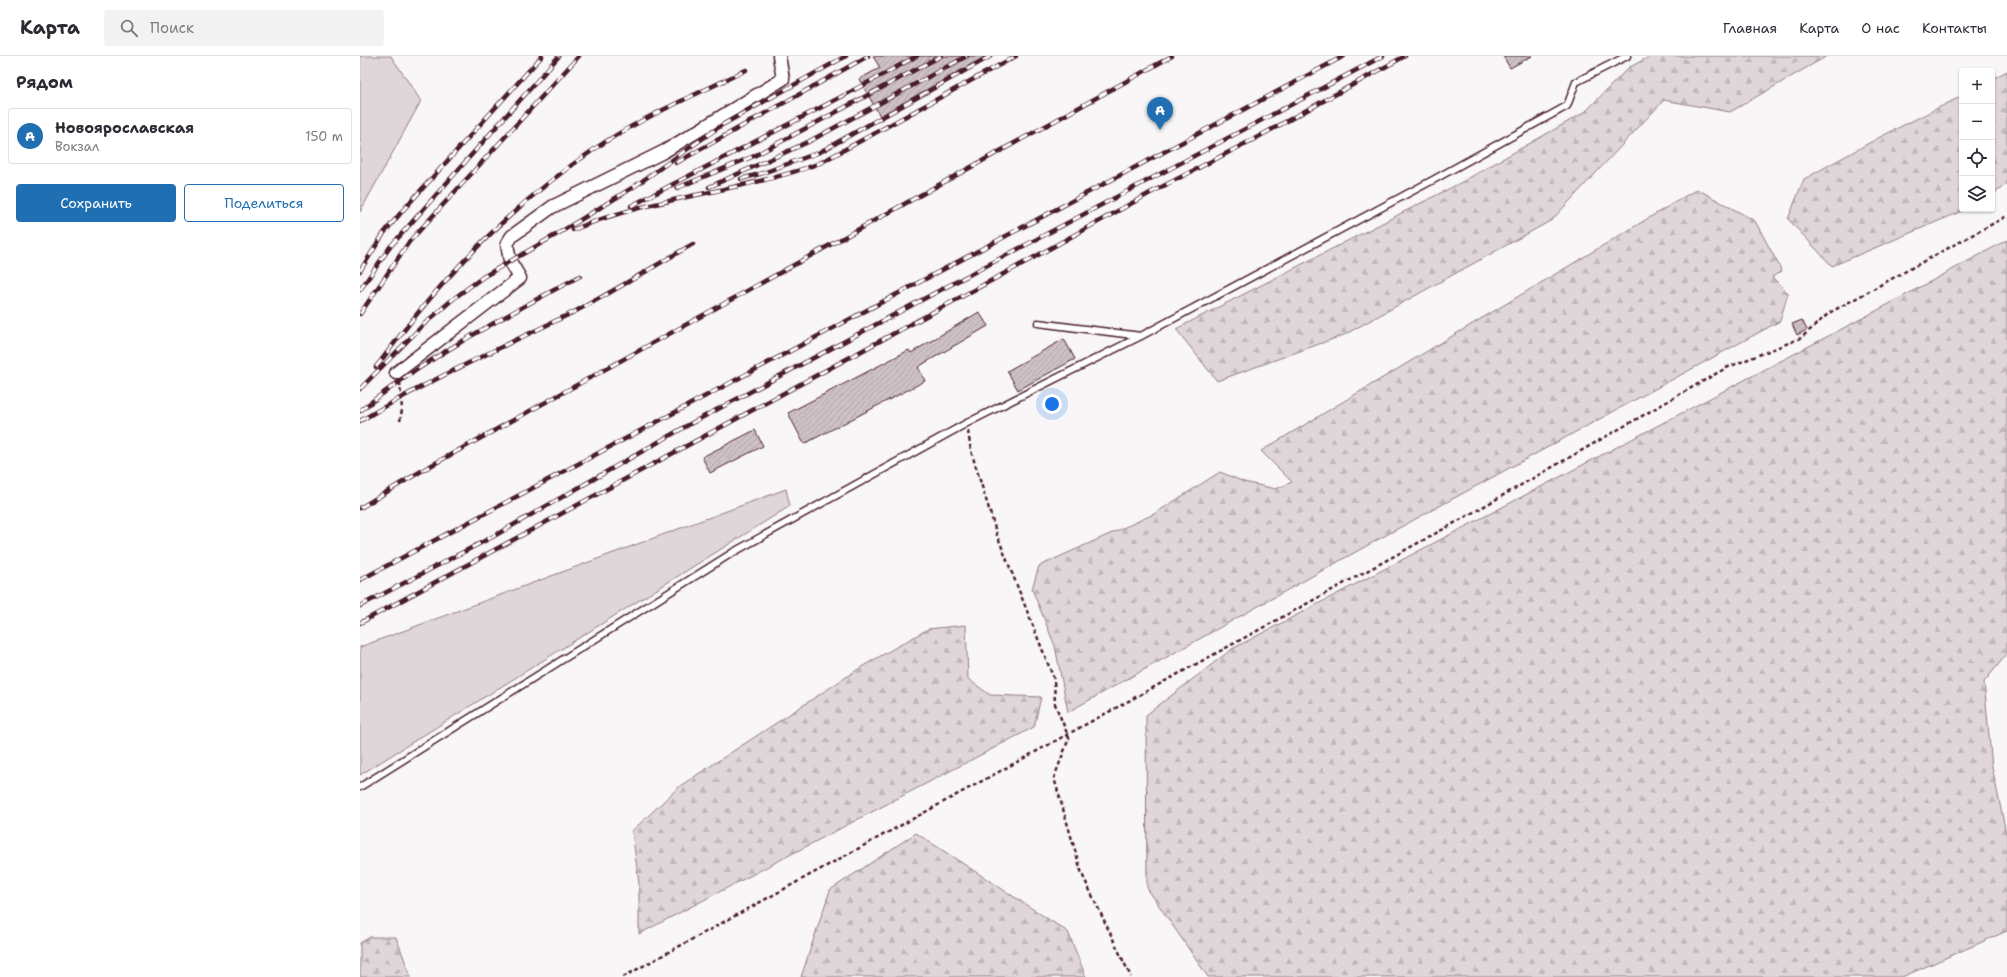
<!DOCTYPE html>
<html lang="ru">
<head>
<meta charset="utf-8">
<style>
  :root { --surface:#fff; --page:#f2f2f3; --text:#2b2b33; --muted:#7c7c81; --line:#e1e1e2; --accent:#1f6fb2 }
  body { margin:0; font-family:"Shantell Sans",sans-serif; background:var(--page); color:var(--text) }
  .controls { position:absolute; right:12px; top:12px; display:grid; overflow:hidden; border-radius:4px; box-shadow:0 1px 3px #0004 }
  .controls button { width:36px; height:36px; display:grid; place-items:center; padding:0; border:0; border-bottom:1px solid var(--line); background:var(--surface); color:var(--text); font:20px sans-serif }
  .you { position:absolute; left:692px; top:348px; width:14px; height:14px; margin:-10px; border:3px solid #fff; border-radius:50%; background:#1a73e8; box-shadow:0 0 0 6px #1a73e833 }
  .badge { display:grid; place-items:center; width:26px; height:26px; border-radius:50%; background:var(--accent); color:#fff; font-size:13px; font-weight:700 }
  .pin { position:absolute; translate:-50% -33px; filter:drop-shadow(0 1px 2px #0008) }
  .pin::after { content:''; position:absolute; top:21px; width:14px; height:12px; background:inherit; clip-path:polygon(0 0,100% 0,50% 100%) }
  .list { margin:0; padding:0; list-style:none }
  h2 { display:flex; justify-content:space-between; align-items:center; height:52px; margin:0; padding:0 16px; font-size:17px }
  h2 small { font-size:13px; font-weight:400; color:var(--muted) }
  .list li { display:grid; grid-template-columns:26px 1fr auto; gap:12px; align-items:center; box-sizing:border-box; height:56px; margin:0 8px 8px; padding:0 8px; border:1px solid var(--line); border-radius:4px }
  .list b { display:block; font-size:15px; white-space:nowrap }
  .list p { margin:0; font-size:13px; white-space:nowrap; color:var(--muted) }
  .list em { font-size:13px; font-style:normal; color:var(--muted) }
  .actions { display:flex; gap:8px; padding:12px 16px }
  .actions a { flex:1; padding:9px 0; border:1px solid var(--accent); border-radius:4px; text-align:center; font-size:14px; color:var(--accent) }
  .actions .main { background:var(--accent); color:#fff }
  .icon { flex:none; width:22px; height:22px; fill:none; stroke:currentColor; stroke-width:2; stroke-linecap:round; stroke-linejoin:round }
  .map { position:relative; flex:none; width:1647px; height:921px; overflow:hidden }
  header { display:flex; align-items:center; gap:24px; box-sizing:border-box; height:56px; padding:0 20px; background:var(--surface); border-bottom:1px solid var(--line) }
  header strong { font-size:19px }
  nav { display:flex; gap:22px; margin-inline-start:auto; font-size:14px }
  .search { width:280px; height:36px; background:var(--page); display:flex; align-items:center; gap:10px; box-sizing:border-box; padding:0 14px; border-radius:4px; color:var(--muted); font-size:15px }
  main { display:flex }
  aside { flex:1; background:var(--surface) }
  .map>svg:first-child { display:block }
</style>
</head>
<body>
<header>
<strong>Карта</strong>
<div class="search"><svg class="icon" aria-label="search" viewBox="0 0 24 24"><circle cx="10" cy="10" r="6"/><path d="M15 15l6 6"/></svg>Поиск</div>
<nav><a>Главная</a><a>Карта</a><a>О нас</a><a>Контакты</a></nav>
</header>
<main>
<aside>
<h2>Рядом<small></small></h2>
<ul class="list">
<li><span class="badge">A</span><div><b>Новоярославская</b><p>Вокзал</p></div><em>150 m</em></li>
</ul>
<div class="actions"><a class="main">Сохранить</a><a>Поделиться</a></div>
</aside>
<div class="map">
<svg width="1647" height="921" viewBox="0 0 1647 921">
  <defs>
    <pattern id="forest-firs" width="22" height="20" patternUnits="userSpaceOnUse"><rect width="22" height="20" fill="#ded6d9"/><path d="M5 1l3.5 6h-7zM16 11l3.5 6h-7z" fill="#c0b7ba"/></pattern>
    <pattern id="building-hatch" width="6" height="6" patternUnits="userSpaceOnUse"><rect width="6" height="6" fill="#cdc1c4"/><path d="M-1 1l2-2M0 6l6-6M5 7l2-2" fill="none" stroke="#b2a5a9"/></pattern>
  </defs>
  <rect width="100%" height="100%" fill="#f8f6f7"/>
  <filter id="ink" filterUnits="userSpaceOnUse"><feTurbulence type="fractalNoise" baseFrequency=".025" numOctaves="2"/><feDisplacementMap in="SourceGraphic" scale="8" xChannelSelector="R" yChannelSelector="G"/><feConvolveMatrix kernelMatrix="1 2 1 2 8 2 1 2 1" color-interpolation-filters="sRGB"/></filter>
  <g filter="url(#ink)">
    <path fill="url(#forest-firs)" stroke="#947a82" d="M1291,0H1467L1370,56L1304,44L1192,164L984,279L857,325L816,273L1100,127L1225,56L1268,12Z
      M1647,15V128L1632,139V23Z
      M1602,40V153H1607L1472,210L1428,163L1444,123L1520,81Z
      M1337,133L1395,165L1422,215L1412,221L1428,237L1420,265L1028,478L708,656L695,590L672,533L679,510L794,458L860,416L884,426L916,433L932,426L901,395Z
      M1647,184V598L1624,626L1632,711L1647,781V875L1542,921H848L787,832L786,659L872,593L1516,255Z
      M606,569L608,623L630,639L681,641L674,671L279,878V828L272,775L320,730L503,610L568,573Z
      M556,777L708,876L726,921H441L470,834Z
      M10,881H36L51,921H0V887Z"/>
    <path fill="#ded6d9" stroke="#947a82" d="M0,0H31L61,45L0,156Z
      M426,433L430,450L0,719V591Z"/>
    <path fill="url(#building-hatch)" stroke="#4a1f2b" d="M513,0H626L520,60L499,23L520,12Z
      M1143,0H1172L1150,12Z
      M619,256L628,270L558,311L565,325L444,388L428,357L549,294L551,297Z
      M1442,264L1447,274L1437,279L1432,268Z
      M704,283L715,303L658,334L647,315Z
      M395,374L403,390L350,417L342,401Z"/>
    <g fill="none" stroke-linecap="round" stroke-linejoin="round">
      <g stroke="#4a1f2b" stroke-width="9">
        <path id="service" d="M678,267L781,280L1073,124L1207,50L1216,26L1267,0
          M0,731L372,497L607,367L781,280"/>
      </g>
      <g stroke="#4a1f2b" stroke-width="15">
        <path id="minor" d="M36,317L160,222L150,205L147,188L152,180L192,151L305,95L423,23L419,0"/>
      </g>
      <path stroke="#4a1f2b" stroke-width="2.5" stroke-dasharray="4 3" stroke-linecap="butt" d="M40,365L42,354L40,326
        M608,375L611,395L637,479L694,623L695,648L709,682L694,722L722,818L771,921
        M263,921L1091,469L1366,312L1441,282L1469,257L1647,160"/>
      <use href="#service" stroke="#fff" stroke-width="6"/>
      <use href="#minor" stroke="#fff" stroke-width="12"/>
      <g stroke="#4a1f2b" stroke-width="4.5">
        <path id="rail" d="M316,107L508,0
          M381,123L403,117L460,96L631,0
          M349,131L448,86L607,0
          M317,132L394,100L581,0
          M271,150L481,41L557,0
          M213,174C292,140 380,137 460,107L656,0
          M0,215L24,177L44,153L182,0
          M0,234L30,191L199,0
          M0,258L49,186L219,0
          M16,311C31,292 46,271 62,252C114,190 168,138 236,92C282,61 336,39 386,14
          M0,333L62,270L93,243L123,221L199,177L272,132L362,69L486,0
          M0,355C67,301 144,261 220,220
          M0,365C69,324 142,291 214,256C255,235 294,210 333,188
          M0,452L63,414L812,0
          M0,524L984,0
          M0,550L134,480L330,368L571,239L1023,0
          M0,567L671,203L792,136L898,81L1045,0"/>
      </g>
      <use href="#rail" stroke="#fff" stroke-width="3" stroke-dasharray="9" stroke-linecap="butt"/>
    </g>
  </g>
</svg>
<div class="controls">
<button>+</button>
<button>−</button>
<button><svg class="icon" aria-label="locate" viewBox="0 0 24 24"><circle cx="12" cy="12" r="6"/><path d="M12 2v4M12 18v4M2 12h4M18 12h4"/></svg></button>
<button><svg class="icon" aria-label="layers" viewBox="0 0 24 24"><path d="M12 4l9 5-9 5-9-5zM3 14l9 5 9-5"/></svg></button>
</div>
<div class="you"></div>
<div class="pin badge" style="left:800px;top:74px">A</div>
</div>
</main>
</body>
</html>
